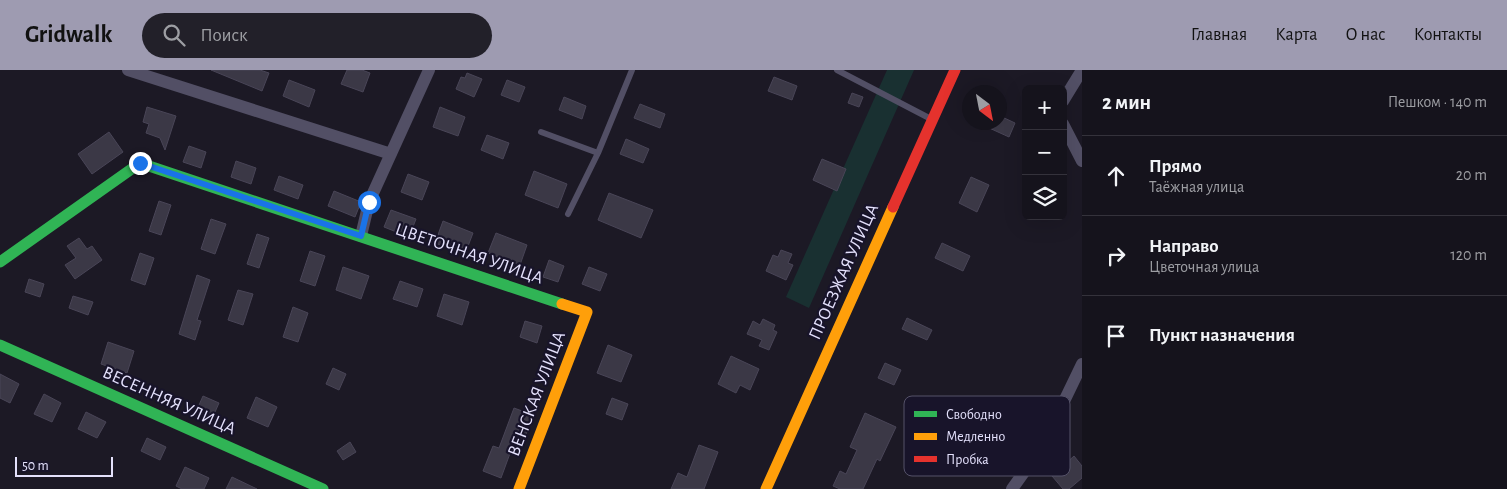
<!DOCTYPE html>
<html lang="ru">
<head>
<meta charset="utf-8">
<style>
  :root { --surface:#15131c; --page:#222029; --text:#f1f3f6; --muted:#9d9ea3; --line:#34323b; --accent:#9e9bb1 }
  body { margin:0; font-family:"Alegreya Sans",sans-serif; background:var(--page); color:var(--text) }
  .controls { position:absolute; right:15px; top:15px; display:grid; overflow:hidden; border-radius:8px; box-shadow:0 5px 20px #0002 }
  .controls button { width:45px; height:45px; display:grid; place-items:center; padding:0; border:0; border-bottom:1px solid var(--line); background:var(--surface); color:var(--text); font:25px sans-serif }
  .compass { position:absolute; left:962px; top:15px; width:45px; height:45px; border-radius:50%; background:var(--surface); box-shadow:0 5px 20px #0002; rotate:148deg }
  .scale { position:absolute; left:15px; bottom:12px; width:98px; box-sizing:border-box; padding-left:5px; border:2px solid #e4e1fc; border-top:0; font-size:14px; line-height:18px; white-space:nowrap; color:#e4e1fc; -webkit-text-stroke:4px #18142a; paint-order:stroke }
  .stop { position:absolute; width:15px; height:15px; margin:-11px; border:4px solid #1a73e8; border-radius:50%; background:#fff }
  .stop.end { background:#1a73e8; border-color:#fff; box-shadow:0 1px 5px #0008 }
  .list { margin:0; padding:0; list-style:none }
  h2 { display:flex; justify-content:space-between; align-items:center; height:65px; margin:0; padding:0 20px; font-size:21px }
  h2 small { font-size:16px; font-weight:400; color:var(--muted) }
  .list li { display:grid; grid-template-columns:32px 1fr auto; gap:15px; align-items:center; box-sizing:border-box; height:80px; padding:0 20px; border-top:1px solid var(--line) }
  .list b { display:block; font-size:19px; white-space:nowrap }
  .list p { margin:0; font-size:16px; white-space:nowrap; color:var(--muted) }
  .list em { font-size:16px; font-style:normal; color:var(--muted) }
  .icon { flex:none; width:28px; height:28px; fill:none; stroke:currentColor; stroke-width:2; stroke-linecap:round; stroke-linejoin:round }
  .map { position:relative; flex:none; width:1082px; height:419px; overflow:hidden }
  header { display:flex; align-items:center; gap:30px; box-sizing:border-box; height:70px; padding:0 25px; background:var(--accent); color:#111 }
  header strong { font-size:24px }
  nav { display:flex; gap:28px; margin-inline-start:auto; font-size:18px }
  .search { width:350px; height:45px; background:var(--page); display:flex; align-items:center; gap:12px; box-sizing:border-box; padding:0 18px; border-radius:28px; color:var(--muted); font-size:19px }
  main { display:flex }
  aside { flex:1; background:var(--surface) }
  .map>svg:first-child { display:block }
</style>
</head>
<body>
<header>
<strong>Gridwalk</strong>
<div class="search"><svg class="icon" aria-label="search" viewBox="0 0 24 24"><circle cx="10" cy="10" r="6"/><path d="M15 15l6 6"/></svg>Поиск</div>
<nav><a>Главная</a><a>Карта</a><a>О нас</a><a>Контакты</a></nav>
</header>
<main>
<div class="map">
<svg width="1082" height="419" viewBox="0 0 1082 419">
  <rect width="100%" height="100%" fill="#1c1925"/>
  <path fill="#193031" d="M887,0H914L809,238L786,227Z"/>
  <path fill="#3b3846" stroke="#494557" d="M211,0H260L269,3L262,21Z
    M347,0H362L370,3L363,22L341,14Z
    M467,3L482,9L474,27L456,19L461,7L465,8Z
    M774,7L797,16L792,30L768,21Z
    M289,10L315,20L309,37L283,26Z
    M507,10L525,17L519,32L501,25Z
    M852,23L863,27L859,37L848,33Z
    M564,27L586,36L582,49L559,40Z
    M640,34L665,44L660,58L634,48Z
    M147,37L176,46L165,80L160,68L146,63L149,54L143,52Z
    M440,37L465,47L458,66L433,57Z
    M1000,46L1015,53L1009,67L976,52H1000Z
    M109,62L123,82L92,104L78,84Z
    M487,65L509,73L503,89L481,80Z
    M626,69L649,79L643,93L620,84Z
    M189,76L206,82L201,98L183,92Z
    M822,89L846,99L837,121L813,110Z
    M236,91L256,98L251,114L231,107Z
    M534,101L567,114L558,138L525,125Z
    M408,104L429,112L422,130L401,122Z
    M279,106L303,115L298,129L274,120Z
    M971,107L989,115L977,142L959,133Z
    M334,121L361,132L355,147L328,136Z
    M609,123L653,140L641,168L598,150Z
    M159,131L171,135L161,165L149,161Z
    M391,140L416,149L409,167L384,157Z
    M211,149L226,154L215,184L201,179Z
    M443,151L473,163L465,184L435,173Z
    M496,163L527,175L520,195L488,183Z
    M257,164L269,168L259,198L247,194Z
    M79,168L87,179L92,176L102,190L75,209L65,195L76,188L67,176Z
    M942,173L970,186L963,201L935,188Z
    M781,180L792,184L788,193L793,195L786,210L766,201L773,185L778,187Z
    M310,181L325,186L315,216L300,211Z
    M140,183L154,188L145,215L131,210Z
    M549,190L564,196L558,212L543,207Z
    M343,197L369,206L361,229L336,220Z
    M589,197L607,204L600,221L582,214Z
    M197,205L210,210L197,250L201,251L195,270L179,264Z
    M29,209L44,214L40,227L25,222Z
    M400,211L423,219L417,237L393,229Z
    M238,220L253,224L243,255L228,250Z
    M444,224L469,232L462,255L437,246Z
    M73,226L93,232L88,245L69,238Z
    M293,237L308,243L298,272L283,267Z
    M907,248L932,260L927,270L902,259Z
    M763,249L775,255L773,260L777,262L769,280L759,276L762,270L747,264L753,251L760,255Z
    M525,251L542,256L537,273L520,267Z
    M108,272L134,281L127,303L101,294Z
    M608,275L632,285L621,312L597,303Z
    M731,286L759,299L750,320L740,315L736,323L718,314Z
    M885,293L901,300L894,315L878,308Z
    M333,298L346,304L339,320L326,314Z
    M0,304L19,314L10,333L0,328Z
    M44,324L61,333L52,352L34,344Z
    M203,326L219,333L211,351L195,344Z
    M256,327L277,337L268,357L247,348Z
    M612,328L628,334L622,350L606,344Z
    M514,338L533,345L524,370L516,367L501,408L483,401L493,376L499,378Z
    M86,342L106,352L97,368L78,359Z
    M865,343L896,357L880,391L877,389L863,419H840L833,416L840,401L846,404L857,380L850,377Z
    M147,368L166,377L160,390L141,381Z
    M350,372L356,382L343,390L337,381Z
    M699,375L718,382L704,419H671L678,403L687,407Z
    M1074,386L1082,396V408L1069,419H1063L1052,406Z
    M185,397L209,408L204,419H182L176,416Z
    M232,407L257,419H226Z"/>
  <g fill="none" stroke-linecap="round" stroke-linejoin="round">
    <path stroke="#524f65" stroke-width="6" d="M837,0L931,49
      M541,62L598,83
      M568,144L598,83L632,0"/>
    <path stroke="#524f65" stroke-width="12" d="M128,0L391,84
      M1063,31L1082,0
      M1063,54L1082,91
      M361,166L369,132L429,0
      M1012,419L1042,377L1082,294"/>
    <path stroke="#30b455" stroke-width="11" d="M0,192L140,93L562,234
      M0,275L323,419"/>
    <path stroke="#ff9f0a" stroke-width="11" d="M519,419L587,242L562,234
      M766,419L893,137"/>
    <path stroke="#e5322d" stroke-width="11" d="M893,137L955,0"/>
  </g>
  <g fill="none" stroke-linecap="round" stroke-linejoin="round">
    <path stroke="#1a73e8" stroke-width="6" d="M140,93L361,166L369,132"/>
  </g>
  <g text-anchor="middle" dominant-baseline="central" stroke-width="4.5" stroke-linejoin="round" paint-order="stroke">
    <g font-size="18" fill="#e4e1fc" stroke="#18142a">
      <text transform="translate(469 184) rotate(19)">ЦВЕТОЧНАЯ УЛИЦА</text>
      <text transform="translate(844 202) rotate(-66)">ПРОЕЗЖАЯ УЛИЦА</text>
      <text transform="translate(537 324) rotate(-69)">ВЕНСКАЯ УЛИЦА</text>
      <text transform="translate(169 331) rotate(24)">ВЕСЕННЯЯ УЛИЦА</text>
    </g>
  </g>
  <rect x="904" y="326" width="166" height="80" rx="8" fill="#18142a" stroke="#555269" stroke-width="1"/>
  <rect x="914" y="341" width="23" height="6" fill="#30b455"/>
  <rect x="914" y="363" width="23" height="7" fill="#ff9f0a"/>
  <rect x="914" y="386" width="23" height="6" fill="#e5322d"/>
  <g font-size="14" fill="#e4e1fc">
    <text x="946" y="349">Свободно</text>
    <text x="946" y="371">Медленно</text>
    <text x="946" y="394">Пробка</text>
  </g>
</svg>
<div class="controls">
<button>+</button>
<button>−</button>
<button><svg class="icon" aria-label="layers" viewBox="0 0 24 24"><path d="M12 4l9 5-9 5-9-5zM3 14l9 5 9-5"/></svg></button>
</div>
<svg class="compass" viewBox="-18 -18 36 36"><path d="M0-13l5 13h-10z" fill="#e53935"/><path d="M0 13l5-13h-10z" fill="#9d9ea3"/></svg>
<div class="scale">50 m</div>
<div class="stop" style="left:369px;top:132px"></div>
<div class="stop end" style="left:140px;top:93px"></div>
</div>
<aside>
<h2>2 мин<small>Пешком · 140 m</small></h2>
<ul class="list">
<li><svg class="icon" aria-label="ahead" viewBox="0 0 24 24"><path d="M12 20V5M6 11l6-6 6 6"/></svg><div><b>Прямо</b><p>Таёжная улица</p></div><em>20 m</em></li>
<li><svg class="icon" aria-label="right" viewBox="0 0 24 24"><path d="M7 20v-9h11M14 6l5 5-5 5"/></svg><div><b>Направо</b><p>Цветочная улица</p></div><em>120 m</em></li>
<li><svg class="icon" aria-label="arrive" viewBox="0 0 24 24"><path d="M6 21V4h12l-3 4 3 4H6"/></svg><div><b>Пункт назначения</b></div></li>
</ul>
</aside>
</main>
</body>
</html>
